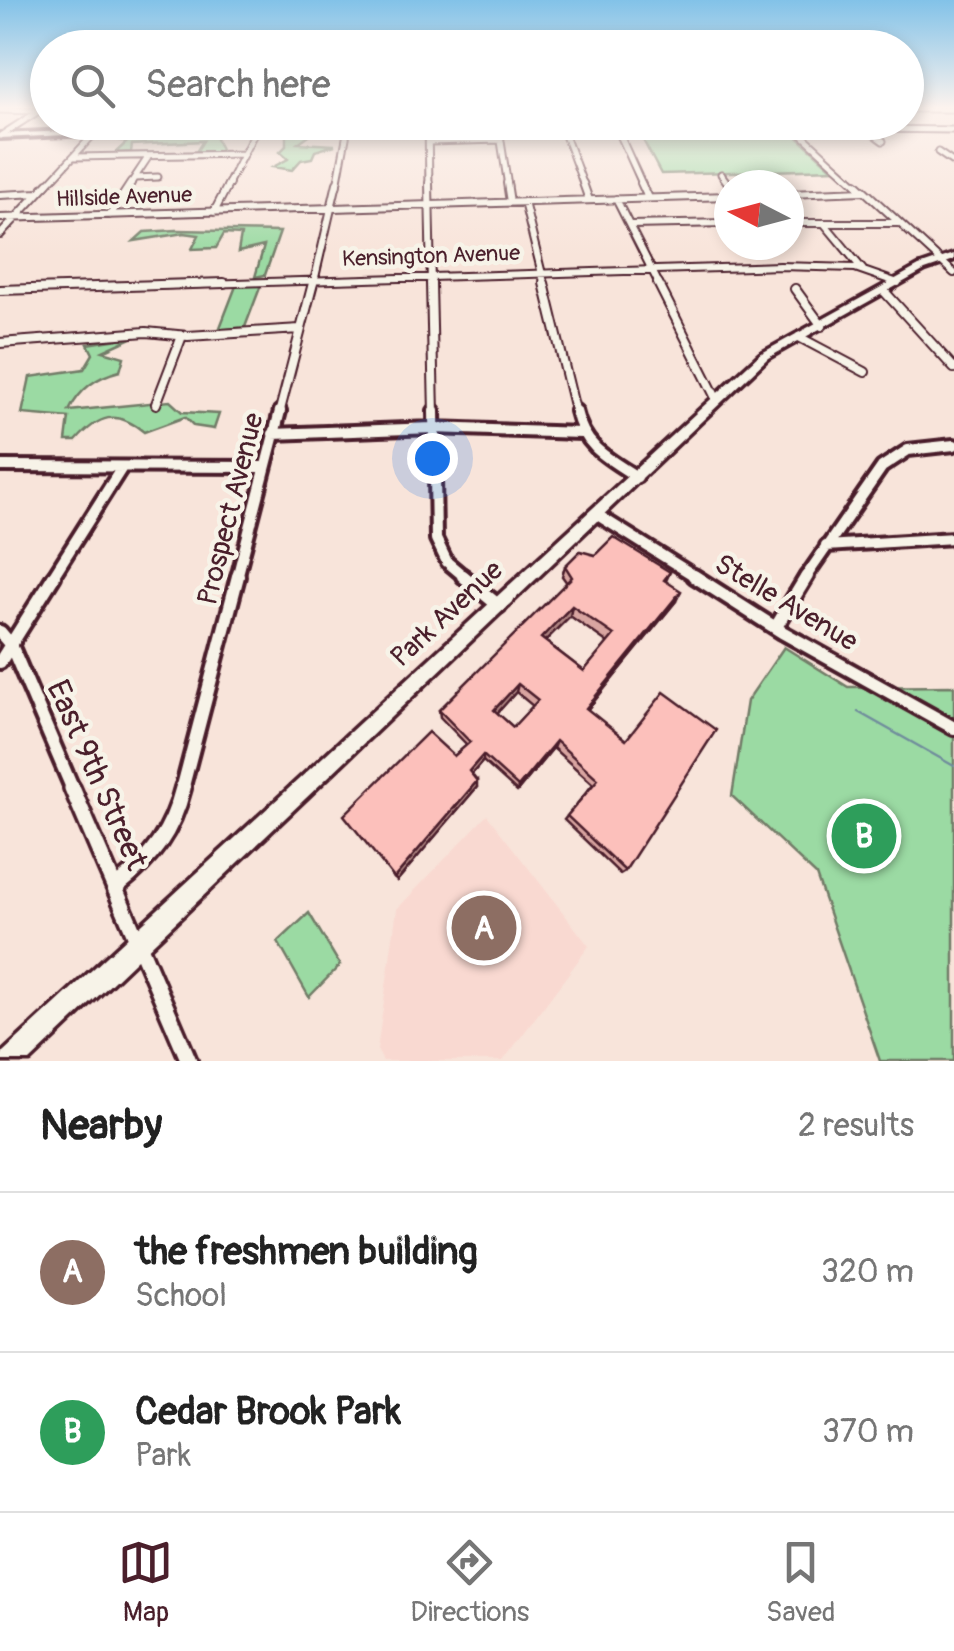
<!DOCTYPE html>
<html lang="en">
<head>
<meta charset="utf-8">
<style>
  :root { --surface:#fff; --page:#f6f6f6; --text:#222; --muted:#767676; --line:#e0e0e0; --accent:#4a1f2b }
  body { margin:0; font-family:Pangolin,sans-serif; background:var(--page); color:var(--text) }
  .compass { position:absolute; left:714px; top:170px; width:90px; height:90px; border-radius:50%; background:var(--surface); box-shadow:0 5px 15px #0003; rotate:276deg }
  .you { position:absolute; left:432px; top:458px; width:35px; height:35px; margin:-25px; border:8px solid #fff; border-radius:50%; background:#1a73e8; box-shadow:0 0 0 15px #1a73e833 }
  .badge { display:grid; place-items:center; width:65px; height:65px; border-radius:50%; background:var(--accent); color:#fff; font-size:32px; font-weight:700 }
  .pin { position:absolute; translate:-50% -50%; border:5px solid #fff; box-shadow:0 2px 10px #0006 }
  .list { margin:0; padding:0; list-style:none }
  h2 { display:flex; justify-content:space-between; align-items:center; height:130px; margin:0; padding:0 40px; font-size:42px }
  h2 small { font-size:32px; font-weight:400; color:var(--muted) }
  .list li { display:grid; grid-template-columns:65px 1fr auto; gap:30px; align-items:center; box-sizing:border-box; height:160px; padding:0 40px; border-top:2px solid var(--line) }
  .list b { display:block; font-size:38px; white-space:nowrap }
  .list p { margin:0; font-size:32px; white-space:nowrap; color:var(--muted) }
  .list em { font-size:32px; font-style:normal; color:var(--muted) }
  .icon { flex:none; width:55px; height:55px; fill:none; stroke:currentColor; stroke-width:2; stroke-linecap:round; stroke-linejoin:round }
  .map { position:relative; flex:none; width:954px; height:1061px; overflow:hidden }
  .search { position:absolute; background:var(--surface); box-shadow:0 5px 15px #0003; left:30px; right:30px; top:30px; height:110px; display:flex; align-items:center; gap:25px; box-sizing:border-box; padding:0 35px; border-radius:55px; color:var(--muted); font-size:38px }
  .sheet { height:450px; background:var(--surface) }
  nav { display:flex; justify-content:space-around; align-items:center; box-sizing:border-box; height:140px; border-top:2px solid var(--line); background:var(--surface); font-size:28px; color:var(--muted) }
  nav a { display:grid; justify-items:center; gap:5px }
  nav .on { color:var(--accent) }
  .map>svg:first-child { display:block }
</style>
</head>
<body>
<div class="map">
<svg width="954" height="1061" viewBox="0 0 954 1061">
  <rect width="100%" height="100%" fill="#f8e4da"/>
  <filter id="ink" filterUnits="userSpaceOnUse"><feTurbulence type="fractalNoise" baseFrequency=".01" numOctaves="2"/><feDisplacementMap in="SourceGraphic" scale="20" xChannelSelector="R" yChannelSelector="G"/><feConvolveMatrix kernelMatrix="1 2 1 2 8 2 1 2 1" color-interpolation-filters="sRGB"/></filter>
  <g filter="url(#ink)">
    <path fill="#f9d9d1" d="M487,815L589,946L503,1061H383L377,1050L397,909Z"/>
    <path fill="#9bdaa3" stroke="#727c67" stroke-width="2.5" d="M286,122L304,123L302,131L312,133L298,143L335,145L315,151L312,158L301,160L292,170L273,167L288,159L280,152L286,146Z
      M204,123L229,127L225,134L215,137L222,151L196,152L203,141L132,145L131,152L115,153L126,143L115,138L123,129L142,124L141,134L164,135Z
      M634,123H782L833,169L661,174Z
      M177,230L280,232L265,275L255,277L264,246L238,252L241,235L224,234L216,248L192,249L199,235L184,233L134,241L144,232Z
      M261,285L245,327L219,330L236,286Z
      M136,336L103,351L124,357L120,371C96,377 80,389 69,411L170,401L182,412L219,414L214,429L194,426L185,417L144,432C116,409 99,415 76,441H66L69,418L22,414L30,377L84,369L93,354L88,344Z
      M784,647L848,687L954,686V1061H880L816,875L732,796L747,701Z
      M309,913L340,965L309,997L278,942Z"/>
    <g fill="none" stroke-linecap="round" stroke-linejoin="round">
      <path stroke="#708d9c" stroke-width="2.5" d="M858,712L954,766"/>
      <g stroke="#4a1f2b" stroke-width="9">
        <path id="minor-far5" d="M906,109H954
          M0,110L39,111
          M428,122L429,186
          M498,122L508,186
          M560,122L584,186
          M614,122L643,186
          M788,122L858,186
          M794,128L954,130
          M865,128L883,141
          M0,136L45,107
          M429,142L501,140
          M938,152L954,163
          M73,157L244,154
          M721,174L729,185
          M135,178L158,177
          M46,186L105,122
          M129,186L149,156
          M227,186L260,122
          M337,186L349,122"/>
      </g>
      <g stroke="#4a1f2b" stroke-width="10">
        <path id="minor-far4" d="M429,183L431,286
          M507,183L510,202
          M583,183L589,200
          M641,183L648,198
          M856,183L954,273
          M789,194L863,191
          M0,195L38,193
          M616,199L660,286
          M524,202L545,286
          M214,212L229,183
          M110,215L131,183
          M0,218L729,196
          M789,223H898
          M824,223L863,270
          M630,225L729,223
          M0,235L48,183
          M143,286L780,266L855,268L898,283
          M313,286L337,183"/>
      </g>
      <g stroke="#4a1f2b" stroke-width="12">
        <path id="minor-far3" d="M431,283L434,414
          M544,283L576,414
          M658,283L716,398
          M795,289L822,326
          M0,290L224,283
          M884,291L954,368
          M799,337L865,372
          M0,343L146,332L188,336L300,329
          M156,404L182,336
          M279,414L313,283"/>
      </g>
      <g stroke="#4a1f2b" stroke-width="18">
        <path id="minor-far2" d="M434,411L436,539L447,562L466,578
          M576,411C584,447 607,458 637,477
          M273,434L433,428L581,433
          M0,466L265,467
          M596,514L698,578
          M826,546L954,538
          M52,578L121,469
          M237,578L280,411
          M805,578L882,467L908,450L954,445"/>
      </g>
      <g stroke="#4a1f2b" stroke-width="20">
        <path id="minor-far1" d="M463,576L499,606
          M694,576L782,632L954,728
          M776,627L807,576
          M0,632L11,645L73,790
          M0,662L54,576
          M182,790L238,576"/>
      </g>
      <g stroke="#4a1f2b" stroke-width="22">
        <path id="minor" d="M72,788L189,1061
          M117,886C152,858 172,832 183,788"/>
      </g>
      <g stroke="#4a1f2b" stroke-width="8">
        <path id="tertiary" d="M133,122H146L89,134L0,138V134L89,130Z"/>
      </g>
      <g stroke="#4a1f2b" stroke-width="7">
        <path id="secondary" d="M954,254V260L925,270L768,358L30,1061H0L3,1052L760,354L919,266Z"/>
      </g>
      <use href="#minor-far5" stroke="#f7f3e8" stroke-width="5"/>
      <use href="#minor-far4" stroke="#f7f3e8" stroke-width="6"/>
      <use href="#minor-far3" stroke="#f7f3e8" stroke-width="8"/>
      <use href="#minor-far2" stroke="#f7f3e8" stroke-width="10"/>
      <use href="#minor-far1" stroke="#f7f3e8" stroke-width="12"/>
      <use href="#minor" stroke="#f7f3e8" stroke-width="15"/>
      <use href="#tertiary" fill="#f7f3e8" fill-rule="evenodd"/>
      <use href="#secondary" fill="#f7f3e8" fill-rule="evenodd"/>
    </g>
    <path fill="#d9a5a1" stroke="#4a1f2b" stroke-width="2.5" fill-rule="evenodd" d="M565,566L670,572L666,581L676,601L587,710L625,871L620,874L564,820L593,784L553,748L517,792L483,761L472,774L477,787L397,881L394,878L454,756L467,745L440,717L439,710L567,583L562,576ZM570,616L608,643L584,671L545,641ZM516,692L533,706L513,727L497,713Z"/>
    <path fill="#b08683" stroke="#4a1f2b" stroke-width="2.5" d="M681,591L676,601L582,716L586,708Z
      M572,606L570,616L539,647L541,638Z
      M518,684L516,692L493,718L494,710Z
      M556,741L553,748L517,792L518,787Z
      M483,755V761L469,777V771Z
      M477,781V787L397,881L394,878Z"/>
    <path fill="#fcc0bb" stroke="#4a1f2b" stroke-width="2.5" fill-rule="evenodd" d="M613,537L670,572L664,580L681,591L586,708L626,740L664,692L716,730L625,871L567,816L598,779L556,741L518,787L483,755L469,771L477,781L394,878L344,815L428,732L454,756L470,742L439,710L572,577L565,566L580,551L595,555ZM572,606L614,635L584,671L541,638ZM518,684L538,700L513,727L494,710Z"/>
  </g>
  <linearGradient id="sky" x2="0" y2="1"><stop stop-color="#82c2e8"/><stop offset="0.42" stop-color="#fcf3ee"/><stop offset="1" stop-color="#fcf3ee" stop-opacity="0"/></linearGradient>
  <rect width="954" height="256" fill="url(#sky)"/>
  <g text-anchor="middle" dominant-baseline="central" stroke-width="9" stroke-linejoin="round" paint-order="stroke">
    <g font-size="22" fill="#4a1f2b" stroke="#f7f3e8">
      <text transform="translate(124 197) rotate(-2)">Hillside Avenue</text>
      <text transform="translate(431 256) rotate(-2)">Kensington Avenue</text>
    </g>
    <g font-size="28" fill="#4a1f2b" stroke="#f7f3e8">
      <text transform="translate(231 509) rotate(-76)">Prospect Avenue</text>
      <text transform="translate(786 603) rotate(31)">Stelle Avenue</text>
      <text transform="translate(447 614) rotate(-43)">Park Avenue</text>
    </g>
    <g font-size="32" fill="#4a1f2b" stroke="#f7f3e8">
      <text transform="translate(97 775) rotate(66)">East 9th Street</text>
    </g>
  </g>
</svg>
<svg class="compass" viewBox="-18 -18 36 36"><path d="M0-13l5 13h-10z" fill="#e53935"/><path d="M0 13l5-13h-10z" fill="#767676"/></svg>
<div class="you"></div>
<div class="pin badge" style="left:484px;top:928px;background:#8d6e63">A</div>
<div class="pin badge" style="left:864px;top:836px;background:#2e9e5b">B</div>
<div class="search"><svg class="icon" aria-label="search" viewBox="0 0 24 24"><circle cx="10" cy="10" r="6"/><path d="M15 15l6 6"/></svg>Search here</div>
</div>
<section class="sheet">
<h2>Nearby<small>2 results</small></h2>
<ul class="list">
<li><span class="badge" style="background:#8d6e63">A</span><div><b>the freshmen building</b><p>School</p></div><em>320 m</em></li>
<li><span class="badge" style="background:#2e9e5b">B</span><div><b>Cedar Brook Park</b><p>Park</p></div><em>370 m</em></li>
</ul>
</section>
<nav>
<a class="on"><svg class="icon" aria-label="map" viewBox="0 0 24 24"><path d="M3 6l6-2 6 2 6-2v14l-6 2-6-2-6 2zM9 4v14M15 6v14"/></svg>Map</a>
<a><svg class="icon" aria-label="directions" viewBox="0 0 24 24"><path d="M12 3l9 9-9 9-9-9zM9 14v-3h6M13 9l2 2-2 2"/></svg>Directions</a>
<a><svg class="icon" aria-label="saved" viewBox="0 0 24 24"><path d="M7 4h10v16l-5-4-5 4z"/></svg>Saved</a>
</nav>
</body>
</html>
